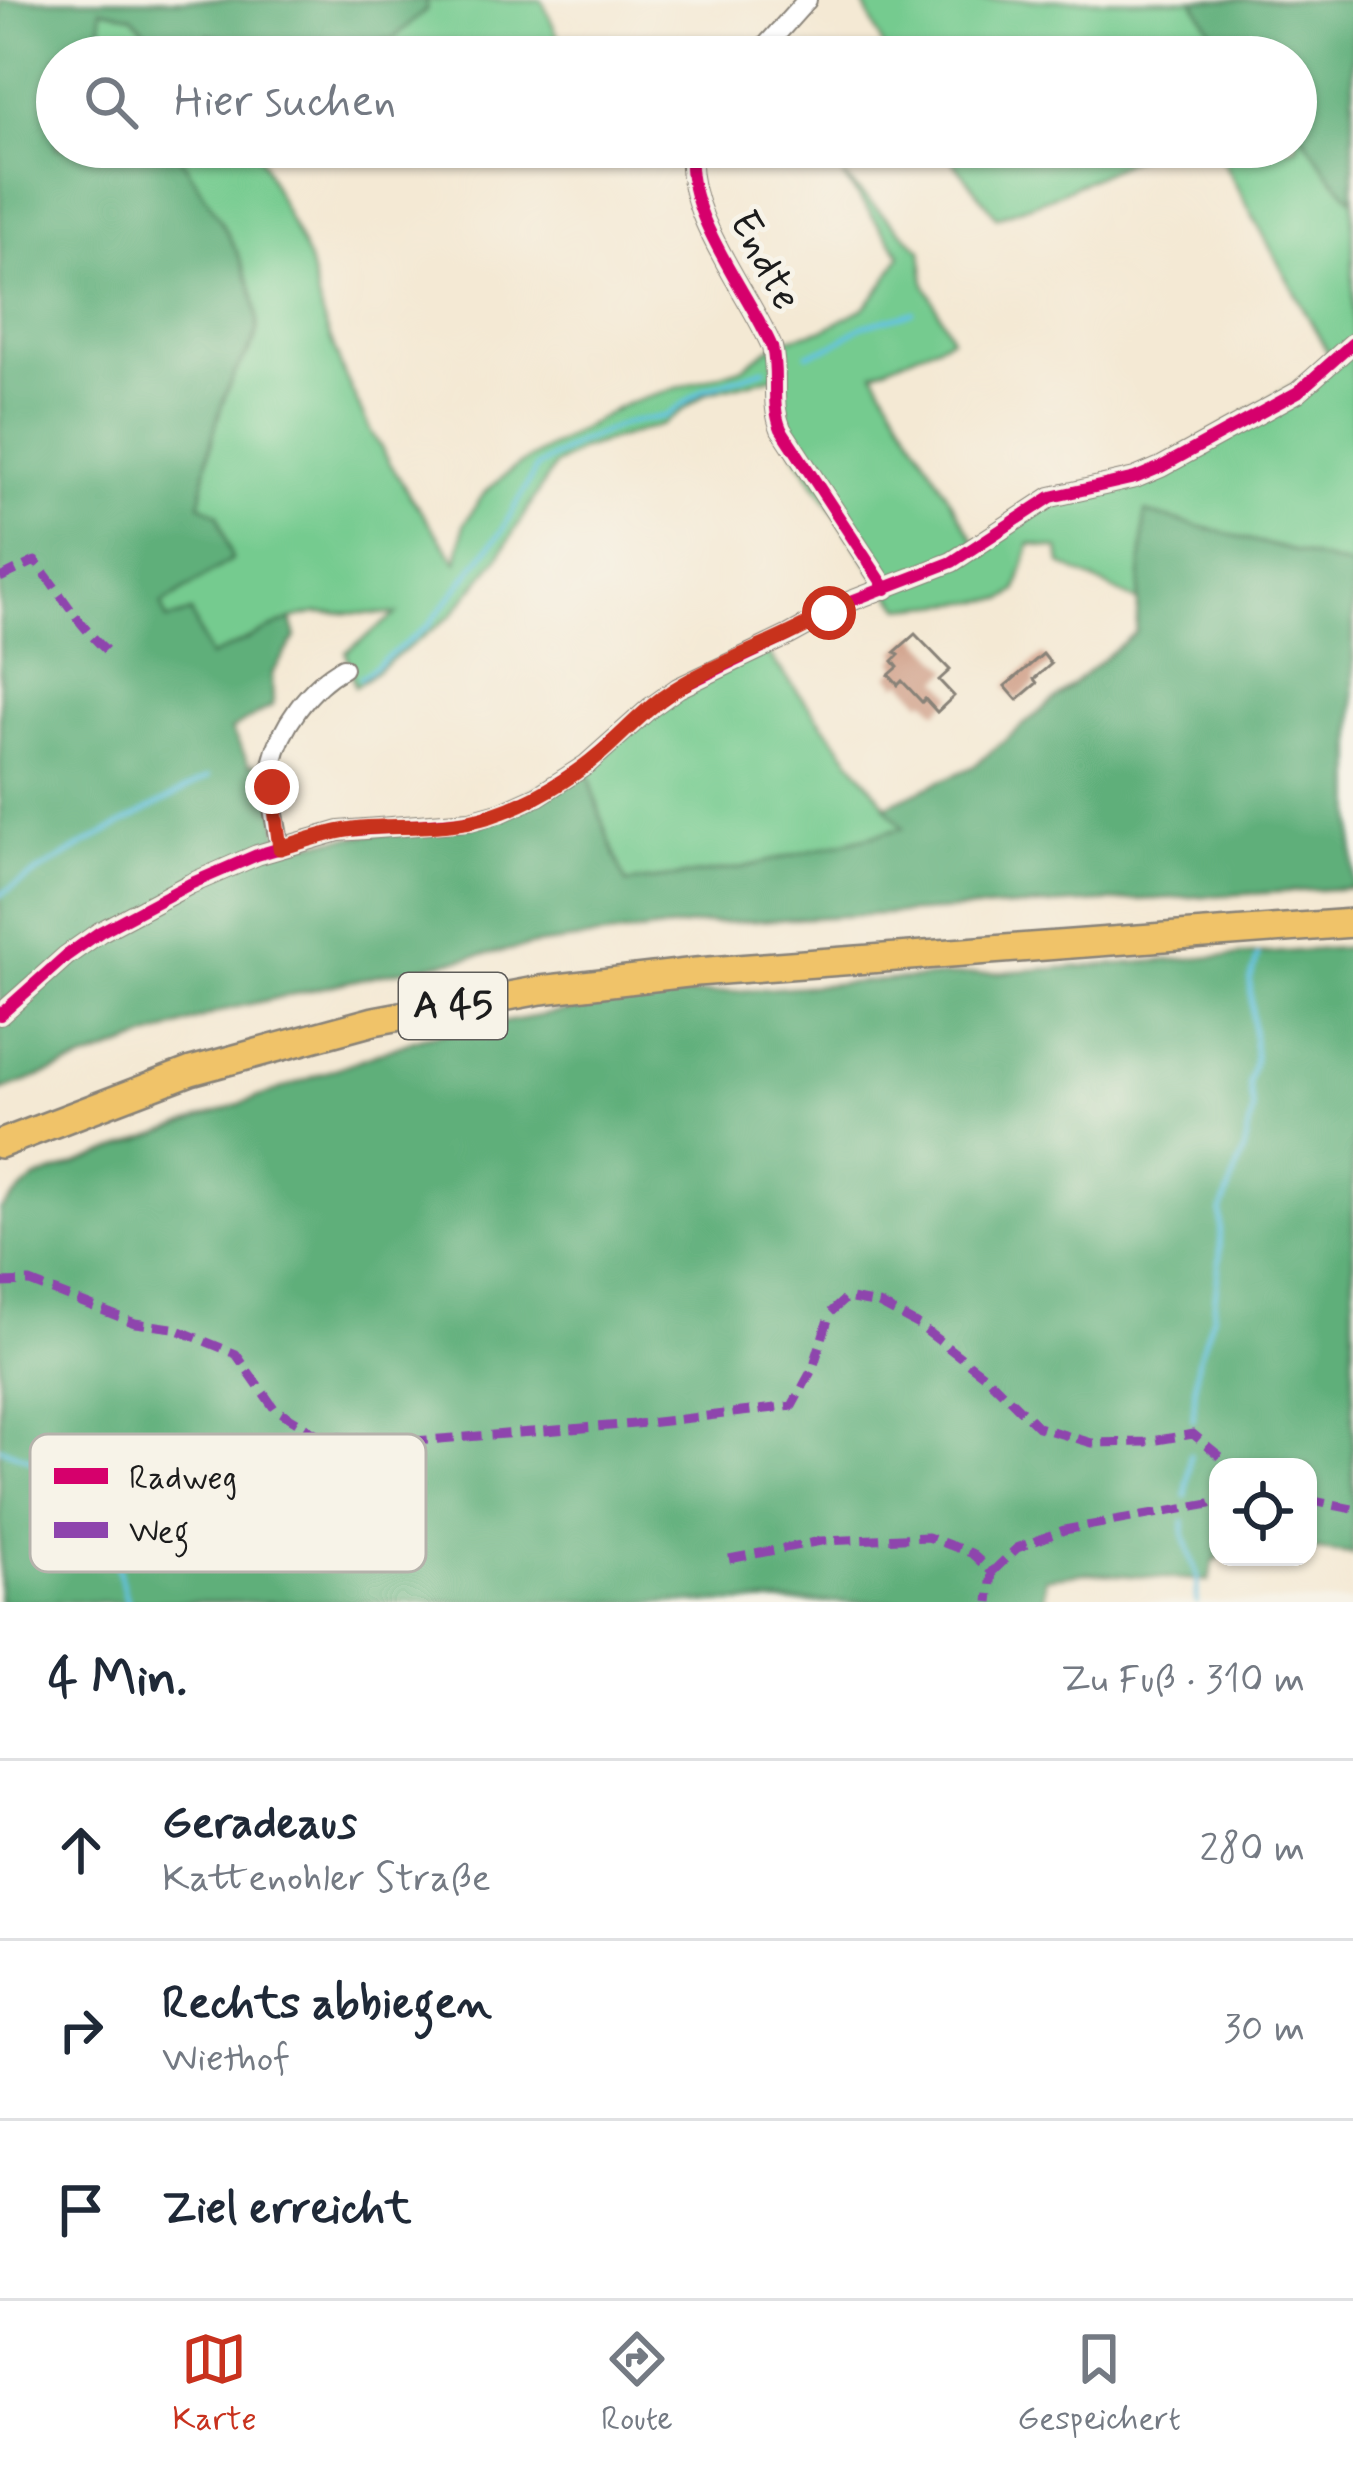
<!DOCTYPE html>
<html lang="de">
<head>
<meta charset="utf-8">
<style>
  :root { --surface:#fff; --page:#f2f2f3; --text:#1f2937; --muted:#747a83; --line:#e0e1e3; --accent:#c8321e }
  body { margin:0; font-family:Mynerve,sans-serif; background:var(--page); color:var(--text) }
  .controls { position:absolute; right:36px; bottom:36px; display:grid; overflow:hidden; border-radius:24px; box-shadow:0 3px 9px #0004 }
  .controls button { width:108px; height:108px; display:grid; place-items:center; padding:0; border:0; border-bottom:3px solid var(--line); background:var(--surface); color:var(--text); font:60px sans-serif }
  .stop { position:absolute; width:36px; height:36px; margin:-27px; border:9px solid #c8321e; border-radius:50%; background:#fff }
  .stop.end { background:#c8321e; border-color:#fff; box-shadow:0 3px 12px #0008 }
  .list { margin:0; padding:0; list-style:none }
  h2 { display:flex; justify-content:space-between; align-items:center; height:156px; margin:0; padding:0 48px; font-size:51px }
  h2 small { font-size:39px; font-weight:400; color:var(--muted) }
  .list li { display:grid; grid-template-columns:78px 1fr auto; gap:36px; align-items:center; box-sizing:border-box; height:180px; padding:0 48px; border-top:3px solid var(--line) }
  .list b { display:block; font-size:45px; white-space:nowrap }
  .list p { margin:0; font-size:39px; white-space:nowrap; color:var(--muted) }
  .list em { font-size:39px; font-style:normal; color:var(--muted) }
  .icon { flex:none; width:66px; height:66px; fill:none; stroke:currentColor; stroke-width:2; stroke-linecap:round; stroke-linejoin:round }
  .map { position:relative; flex:none; width:1353px; height:1602px; overflow:hidden }
  .search { position:absolute; background:var(--surface); box-shadow:0 3px 9px #0004; left:36px; right:36px; top:36px; height:132px; display:flex; align-items:center; gap:30px; box-sizing:border-box; padding:0 42px; border-radius:66px; color:var(--muted); font-size:45px }
  .sheet { height:696px; background:var(--surface) }
  nav { display:flex; justify-content:space-around; align-items:center; box-sizing:border-box; height:168px; border-top:3px solid var(--line); background:var(--surface); font-size:33px; color:var(--muted) }
  nav a { display:grid; justify-items:center; gap:6px }
  nav .on { color:var(--accent) }
  .map>svg:first-child { display:block }
</style>
</head>
<body>
<div class="map">
<svg width="1353" height="1602" viewBox="0 0 1353 1602">
  <rect width="100%" height="100%" fill="#f7f3e8"/>
  <filter id="ink" filterUnits="userSpaceOnUse"><feTurbulence type="fractalNoise" baseFrequency=".00833" numOctaves="2"/><feDisplacementMap in="SourceGraphic" scale="24" xChannelSelector="R" yChannelSelector="G"/><feConvolveMatrix kernelMatrix="1 2 1 2 8 2 1 2 1" color-interpolation-filters="sRGB"/></filter>
  <filter id="wash" filterUnits="userSpaceOnUse"><feTurbulence type="fractalNoise" baseFrequency=".004" numOctaves="4" result="noise"/><feDisplacementMap in="SourceGraphic" scale="48" xChannelSelector="R" yChannelSelector="G"/><feGaussianBlur stdDeviation="2.7" result="paint"/><feColorMatrix in="noise" values="0 0 0 0 0 0 0 0 0 0 0 0 0 0 0 0 0 1.4 0 .05"/><feComposite in="paint" operator="in"/></filter>
  <g filter="url(#wash)">
    <rect width="100%" height="100%" fill="#f4e9d4"/>
    <path fill="#74cb8f" stroke="#487456" stroke-width="3" d="M427,0H542L567,57H213L207,35L264,46L426,10Z
      M862,0H1193L1211,29L1235,57H888Z
      M100,9L132,16L169,57H120L101,28Z
      M1296,125L1330,175L1353,200V567L1146,513L1139,602L1061,564L1059,549L1030,544L1017,591L1005,599L902,608L886,589L795,454L775,376L706,393L664,424L582,449L554,466L498,558L451,616L355,687L346,652L396,614L317,613L291,619L210,657L191,612L166,621L162,603L232,559L200,505C207,462 214,420 232,379C239,364 255,347 257,331C262,288 198,185 174,147H255L309,261L322,316L344,374L370,430L410,496L457,562L464,524L485,492L514,468L623,405L741,368L782,340L825,329L864,308L883,285L901,255L843,176L921,250L925,284L952,338L874,372L978,546L1042,502L1135,478L1333,362L1215,147H1296Z
      M942,147H1158L1049,198L997,217Z
      M763,647L904,828L741,868L625,883L603,824L586,765L629,726Z"/>
    <path fill="#5faf7a" stroke="#3e664b" stroke-width="3" d="M0,0H427L426,10L393,39L324,48L263,46L208,35L213,57H169L132,16L101,9V28L120,57H57V147H174C203,193 262,274 257,330C255,347 239,363 232,379C214,419 207,461 200,504L218,514L232,559L162,604L167,620L191,612L210,657L291,619L296,637L272,674L273,705L231,730L250,765H272L280,847L470,821L586,765L603,824L626,883L741,868L903,828L885,806L974,766L1136,632L1145,512L1353,567V888L701,924L535,945L378,975L224,1010L0,1091Z
      M1193,0H1353V200L1330,175L1296,125V57H1235L1211,29Z
      M1353,947V1554L1308,1549V1467H1218V1557H1223L1213,1562L1209,1581L1087,1573L1045,1578L1044,1602H0V1210L35,1179L422,1037L639,998Z"/>
    <g fill="none" stroke-linecap="round" stroke-linejoin="round">
      <path stroke="#65c3e3" stroke-width="4.5" d="M808,354L832,346L862,326L913,312
        M360,678L428,626L501,532L537,467L579,442L626,423L666,416L704,389L765,369
        M0,895L81,846L208,777
        M1193,1420L1197,1363L1213,1316L1220,1255L1221,1212L1244,1151L1253,1110L1249,1082L1255,1058L1250,981L1258,956
        M0,1447C25,1458 65,1470 85,1488C105,1504 119,1575 127,1602
        M1186,1496L1190,1454
        M1184,1522V1535L1197,1575V1602"/>
    </g>
    <g id="blocks">
      <path fill="#cf9d86" d="M915,634L950,670L939,680L954,696L937,712L925,699L922,702L902,681L898,685L889,675L898,667L893,661L899,655L895,652Z
        M1043,654L1051,664L1034,679L1037,683L1017,700L1005,686Z"/>
    </g>
  </g>
  <g filter="url(#ink)">
    <use href="#blocks" fill-opacity="0" stroke="#888278" stroke-width="3"/>
    <g fill="none" stroke-linecap="round" stroke-linejoin="round">
      <g stroke="#888278" stroke-width="22">
        <path id="minor" d="M756,57L807,0
          M692,147C681,211 747,289 772,347C779,375 770,402 781,429L886,589
          M280,848C276,822 267,789 272,764C280,727 311,685 343,668
          M0,1015L66,956L100,932L190,884L257,855L339,831L470,821L502,812L538,796L586,765L650,708L678,688L789,635L851,601L952,562L1051,497L1135,478L1161,467L1298,392L1353,343"/>
      </g>
      <g stroke="#888278" stroke-width="32">
        <path id="highway" d="M0,1144L191,1071L374,1021L541,990L696,972L1353,923"/>
      </g>
      <use href="#minor" stroke="#fff" stroke-width="18"/>
      <use href="#highway" stroke="#f0c369" stroke-width="27"/>
      <path stroke="#8e44ad" stroke-width="9" stroke-dasharray="18 9" stroke-linecap="butt" d="M0,578L35,561C61,593 76,623 108,652
        M0,1283L30,1282L135,1323L173,1328L236,1354L274,1408L320,1436L414,1441L648,1423L792,1406L813,1368L830,1313L846,1298L879,1304L920,1326L989,1379L1038,1427L1092,1443L1146,1442L1193,1434L1233,1467
        M1308,1500L1353,1509
        M729,1559L821,1541L928,1537L971,1553L992,1572L989,1602
        M992,1572L1017,1548L1064,1530L1210,1504L1218,1499"/>
      <g stroke="#f7f3e8" stroke-width="20">
        <path id="cycleway" d="M692,147C681,211 747,289 772,347C779,375 770,402 781,429L886,589
          M0,1015L66,956L100,932L190,884L257,855L339,831L470,821L502,812L538,796L586,765L650,708L678,688L789,635L851,601L952,562L1051,497L1135,478L1161,467L1298,392L1353,343"/>
      </g>
      <use href="#cycleway" stroke="#d6006c" stroke-width="12"/>
    </g>
  </g>
  <g fill="none" stroke-linecap="round" stroke-linejoin="round" filter="url(#ink)">
    <path stroke="#c8321e" stroke-width="15" d="M272,787L280,848C307,840 333,831 361,828C404,825 448,829 490,816C530,803 569,780 602,752C623,734 641,713 664,697C714,661 776,645 829,613"/>
  </g>
  <g text-anchor="middle" dominant-baseline="central" stroke-width="10" stroke-linejoin="round" paint-order="stroke">
    <rect fill="#f7f3e8" stroke="#5e5c59" stroke-width="3" x="399" y="973" width="108" height="66" rx="9"/>
    <g font-size="39" font-weight="bold" fill="#1c1c1c">
      <text x="453" y="1006">A 45</text>
    </g>
    <g font-size="42" fill="#1c1c1c" stroke="#f7f3e8">
      <text transform="translate(764 261) rotate(62)">Endte</text>
    </g>
  </g>
  <rect x="30" y="1434" width="396" height="138" rx="18" fill="#f7f3e8" stroke="#b5b2ab" stroke-width="3"/>
  <rect x="54" y="1468" width="54" height="16" fill="#d6006c"/>
  <rect x="54" y="1522" width="54" height="16" fill="#8e44ad"/>
  <g font-size="33" fill="#1c1c1c">
    <text x="129" y="1488">Radweg</text>
    <text x="129" y="1542">Weg</text>
  </g>
</svg>
<div class="controls">
<button><svg class="icon" aria-label="locate" viewBox="0 0 24 24"><circle cx="12" cy="12" r="6"/><path d="M12 2v4M12 18v4M2 12h4M18 12h4"/></svg></button>
</div>
<div class="stop" style="left:829px;top:613px"></div>
<div class="stop end" style="left:272px;top:787px"></div>
<div class="search"><svg class="icon" aria-label="search" viewBox="0 0 24 24"><circle cx="10" cy="10" r="6"/><path d="M15 15l6 6"/></svg>Hier suchen</div>
</div>
<section class="sheet">
<h2>4 Min.<small>Zu Fuß · 310 m</small></h2>
<ul class="list">
<li><svg class="icon" aria-label="ahead" viewBox="0 0 24 24"><path d="M12 20V5M6 11l6-6 6 6"/></svg><div><b>Geradeaus</b><p>Kattenohler Straße</p></div><em>280 m</em></li>
<li><svg class="icon" aria-label="right" viewBox="0 0 24 24"><path d="M7 20v-9h11M14 6l5 5-5 5"/></svg><div><b>Rechts abbiegen</b><p>Wiethof</p></div><em>30 m</em></li>
<li><svg class="icon" aria-label="arrive" viewBox="0 0 24 24"><path d="M6 21V4h12l-3 4 3 4H6"/></svg><div><b>Ziel erreicht</b></div></li>
</ul>
</section>
<nav>
<a class="on"><svg class="icon" aria-label="map" viewBox="0 0 24 24"><path d="M3 6l6-2 6 2 6-2v14l-6 2-6-2-6 2zM9 4v14M15 6v14"/></svg>Karte</a>
<a><svg class="icon" aria-label="directions" viewBox="0 0 24 24"><path d="M12 3l9 9-9 9-9-9zM9 14v-3h6M13 9l2 2-2 2"/></svg>Route</a>
<a><svg class="icon" aria-label="saved" viewBox="0 0 24 24"><path d="M7 4h10v16l-5-4-5 4z"/></svg>Gespeichert</a>
</nav>
</body>
</html>
